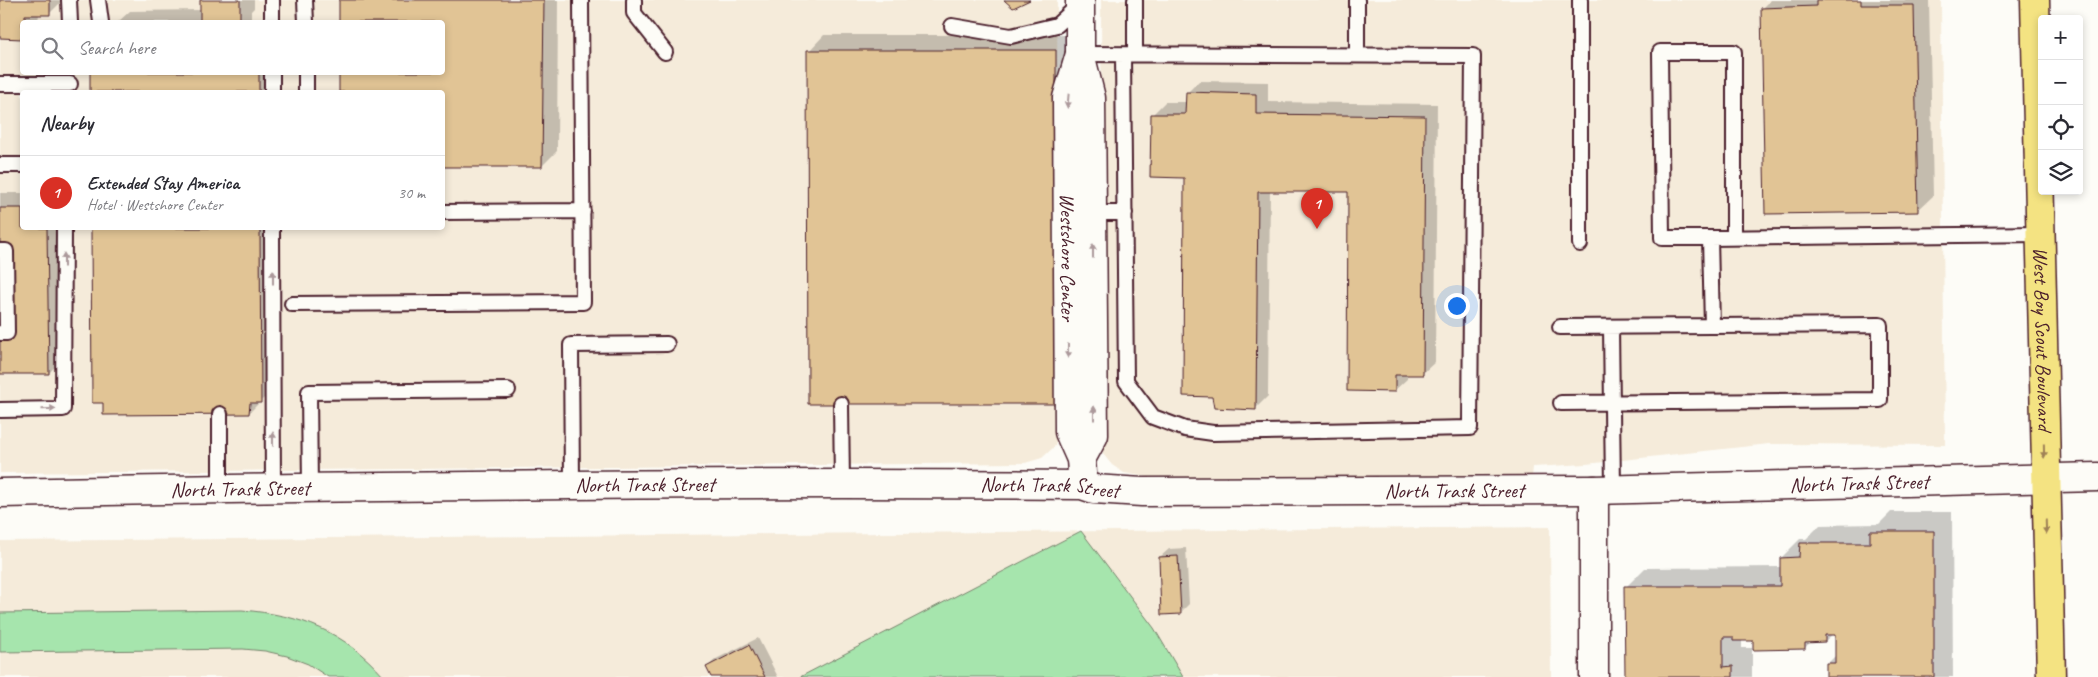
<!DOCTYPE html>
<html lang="en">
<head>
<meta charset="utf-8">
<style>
  :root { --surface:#fff; --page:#f2f2f3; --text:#2b2b33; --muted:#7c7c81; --line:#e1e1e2; --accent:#d93025 }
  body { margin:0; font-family:Caveat,sans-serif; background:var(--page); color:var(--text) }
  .controls { position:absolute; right:15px; top:15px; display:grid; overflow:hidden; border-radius:5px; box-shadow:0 2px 8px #0003 }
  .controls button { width:45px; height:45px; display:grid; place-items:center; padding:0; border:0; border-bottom:1px solid var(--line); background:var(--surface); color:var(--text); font:25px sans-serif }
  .you { position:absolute; left:1456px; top:305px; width:18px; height:18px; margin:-12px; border:4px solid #fff; border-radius:50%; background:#1a73e8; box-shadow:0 0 0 8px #1a73e833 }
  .badge { display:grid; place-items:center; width:32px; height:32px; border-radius:50%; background:var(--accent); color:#fff; font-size:16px; font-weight:700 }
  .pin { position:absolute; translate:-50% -41px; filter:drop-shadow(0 1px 2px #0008) }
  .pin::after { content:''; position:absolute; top:26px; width:18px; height:15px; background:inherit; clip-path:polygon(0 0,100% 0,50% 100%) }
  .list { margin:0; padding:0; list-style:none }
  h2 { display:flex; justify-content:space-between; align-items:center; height:65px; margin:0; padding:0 20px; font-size:21px }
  h2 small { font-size:16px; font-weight:400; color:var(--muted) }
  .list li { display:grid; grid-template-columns:32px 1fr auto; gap:15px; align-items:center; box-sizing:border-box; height:75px; padding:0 20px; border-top:1px solid var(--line) }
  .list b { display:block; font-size:19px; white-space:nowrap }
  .list p { margin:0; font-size:16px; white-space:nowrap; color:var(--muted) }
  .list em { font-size:16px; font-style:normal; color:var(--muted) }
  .icon { flex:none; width:28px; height:28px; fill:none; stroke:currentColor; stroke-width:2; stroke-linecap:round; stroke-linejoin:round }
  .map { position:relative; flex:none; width:2098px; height:677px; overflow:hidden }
  .search { position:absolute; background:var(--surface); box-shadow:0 2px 8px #0003; left:20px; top:20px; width:425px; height:55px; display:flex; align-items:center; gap:12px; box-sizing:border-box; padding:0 18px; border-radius:5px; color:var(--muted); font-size:19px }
  .panel { position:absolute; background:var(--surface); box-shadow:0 2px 8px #0003; left:20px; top:90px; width:425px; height:140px; border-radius:5px }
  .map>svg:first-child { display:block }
</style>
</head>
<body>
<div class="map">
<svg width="2098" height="677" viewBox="0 0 2098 677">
  <rect width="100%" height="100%" fill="#fdfcf7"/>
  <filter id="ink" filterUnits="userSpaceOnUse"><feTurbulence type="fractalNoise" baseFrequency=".02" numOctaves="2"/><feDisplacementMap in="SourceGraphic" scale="10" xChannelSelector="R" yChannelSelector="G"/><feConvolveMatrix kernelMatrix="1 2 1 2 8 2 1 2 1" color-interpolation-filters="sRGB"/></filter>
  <g filter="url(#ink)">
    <path fill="#f5ebda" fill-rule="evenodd" d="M0,0H1057L1060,435L1054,447L1042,458L1025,463L0,473ZM22,22H442V72H22ZM22,92H442V228H22Z
      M1101,0H1941L1945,445L1769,444L1586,464L1533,467L1532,477L1160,479L1124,473L1112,465L1103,454Z
      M1550,527L1551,677H0V541Z"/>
    <path fill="#a6e5ad" stroke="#78826c" d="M1081,531L1154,628L1183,677H800Z
      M242,610C301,615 344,631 384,677H328L308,664L287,656L265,651L243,649L0,652V613Z"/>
    <path fill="#0003" fill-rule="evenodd" d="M0,0H63L49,14H39L38,22H22V37H0Z
      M201,0H254V8L251,11V22H118L130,11L201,10Z
      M341,0H558L557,151L542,166L442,92H340V72H442V22H341Z
      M1771,0H1929L1933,196L1917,211L1762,9Z
      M824,35H1071V387L809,51Z
      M92,72H274V92H92Z
      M1199,81L1268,82V102L1437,104L1435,362L1422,374H1407V379L1394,391L1349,191H1270L1268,396L1255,409L1185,177L1153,114L1165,102H1186L1187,93Z
      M0,193H22V228H62L64,357L49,373H0Z
      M92,228H275L276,386L249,413L93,402Z
      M1891,512H1952L1953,677H1827V664L1836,655V633L1833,634L1825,641H1811L1805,648H1752V677H1626V587L1645,568L1781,567V558L1800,539H1806L1820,525L1879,524ZM1742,639H1754V648H1742Z
      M1186,548L1189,604L1180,613L1160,557L1169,549Z
      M758,638L778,677H712L707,667L716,659Z"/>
    <path fill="#e1c495" stroke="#4a1f2b" d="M0,0H50V15H25V22H22V39L0,38Z
      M200,0H240V22H200Z
      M339,0H544L542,167H442V92H339V72H442V22H339Z
      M1004,0H1030L1013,8Z
      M1816,0H1861V5H1914L1918,212L1765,214L1761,8L1816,6Z
      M807,50H1056V404H808Z
      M90,72H259V92H90Z
      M1186,92L1256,94V114L1425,116L1423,375H1395V392L1347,391L1348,192H1258L1256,410L1214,408L1212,397L1183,396L1184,178L1150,177L1151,114H1185Z
      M0,208H22V228H47L49,374H0Z
      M91,228H260L261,403H250L249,414L103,415V403H92Z
      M1870,531H1934V677H1826V663H1835V635H1825V642L1805,643V649L1753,650V641H1733V637H1723V667L1733,666V677H1625L1624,586H1780V558L1799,557L1800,543H1870Z
      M1178,556L1181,614L1161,615L1159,557Z
      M749,645L765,677H711L706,667Z"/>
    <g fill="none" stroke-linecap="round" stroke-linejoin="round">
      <g stroke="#4a1f2b" stroke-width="18">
        <path id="service" d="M69,0L70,22
          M98,0L101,22
          M272,0V22
          M305,0L306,22
          M634,0V13L665,52
          M1135,0V54
          M1357,0V55
          M952,26L1011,36L1057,25L1080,4
          M1080,54L1473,56L1470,428L1213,433L1185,429L1153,417L1126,381L1123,55
          M272,72V92
          M306,72V92
          M0,84H70
          M0,165H22
          M442,212L583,211
          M1092,213H1125
          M272,228L273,488
          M1734,237V52H1660L1662,238H1710L2041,234
          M1710,238L1712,326
          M1580,244V0
          M0,251H6L7,333H0
          M292,304L583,302L581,0
          M1560,327L1880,325V400L1561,403
          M1611,327L1613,489
          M841,404L842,483
          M0,410L63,409L64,228
          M572,484L571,345L667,344
          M310,488L309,392L508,390
          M220,489V414"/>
      </g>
      <g stroke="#4a1f2b" stroke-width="31">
        <g id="minor">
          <path d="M1080,0V54L1091,98L1094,435L1081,459"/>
          <path id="s1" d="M1080,54L1067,98L1069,432L1081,459L1082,473"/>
          <path d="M1594,490V677"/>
          <path id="s2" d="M0,493C361,486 721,482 1082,485L1094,489L1142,492L1594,490L2098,477"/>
        </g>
      </g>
      <g stroke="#4a1f2b" stroke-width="31">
        <g id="primary">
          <path id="s3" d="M2035,0L2051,677"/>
        </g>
      </g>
      <use href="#service" stroke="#fdfcf7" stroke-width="14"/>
      <use href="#minor" stroke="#fdfcf7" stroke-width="28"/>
      <use href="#primary" stroke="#f4e382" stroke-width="28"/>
    </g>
    <defs><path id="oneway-solid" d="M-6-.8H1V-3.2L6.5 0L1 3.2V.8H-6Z" transform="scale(1.25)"/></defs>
    <g fill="#ac999b">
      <use href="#oneway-solid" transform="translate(1068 101) rotate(95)"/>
      <use href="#oneway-solid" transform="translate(1093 251) rotate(-90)"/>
      <use href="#oneway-solid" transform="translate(64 260) rotate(-90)"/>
      <use href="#oneway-solid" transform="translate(273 277) rotate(-90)"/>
      <use href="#oneway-solid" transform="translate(1068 351) rotate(90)"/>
      <use href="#oneway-solid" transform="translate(49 409) rotate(-1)"/>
      <use href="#oneway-solid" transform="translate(1094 413) rotate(-90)"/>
      <use href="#oneway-solid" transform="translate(273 439) rotate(-90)"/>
    </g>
    <g fill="#9f8156">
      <use href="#oneway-solid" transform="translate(2044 451) rotate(89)"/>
      <use href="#oneway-solid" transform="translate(2046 527) rotate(88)"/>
    </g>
  </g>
  <g text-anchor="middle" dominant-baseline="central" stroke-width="4" stroke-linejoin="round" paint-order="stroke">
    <g font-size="21" fill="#4a1f2b" stroke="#fdfcf7">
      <text stroke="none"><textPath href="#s1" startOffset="205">Westshore Center</textPath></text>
      <text stroke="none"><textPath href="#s3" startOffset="339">West Boy Scout Boulevard</textPath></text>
      <text stroke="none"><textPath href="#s2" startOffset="645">North Trask Street</textPath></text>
      <text stroke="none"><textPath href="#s2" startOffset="1860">North Trask Street</textPath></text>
      <text stroke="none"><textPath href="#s2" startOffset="1050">North Trask Street</textPath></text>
      <text stroke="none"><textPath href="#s2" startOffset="240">North Trask Street</textPath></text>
      <text stroke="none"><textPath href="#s2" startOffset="1455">North Trask Street</textPath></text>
    </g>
  </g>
</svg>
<div class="controls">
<button>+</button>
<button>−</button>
<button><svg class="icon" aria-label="locate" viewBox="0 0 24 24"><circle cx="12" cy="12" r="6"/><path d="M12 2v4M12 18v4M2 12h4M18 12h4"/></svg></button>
<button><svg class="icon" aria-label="layers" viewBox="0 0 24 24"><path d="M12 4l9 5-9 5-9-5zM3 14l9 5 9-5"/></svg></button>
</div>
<div class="you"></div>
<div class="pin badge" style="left:1317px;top:229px">1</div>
<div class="search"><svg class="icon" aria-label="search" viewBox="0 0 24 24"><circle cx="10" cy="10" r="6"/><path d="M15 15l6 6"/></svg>Search here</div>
<section class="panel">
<h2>Nearby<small></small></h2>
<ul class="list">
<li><span class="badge">1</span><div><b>Extended Stay America</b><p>Hotel · Westshore Center</p></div><em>30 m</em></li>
</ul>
</section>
</div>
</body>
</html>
